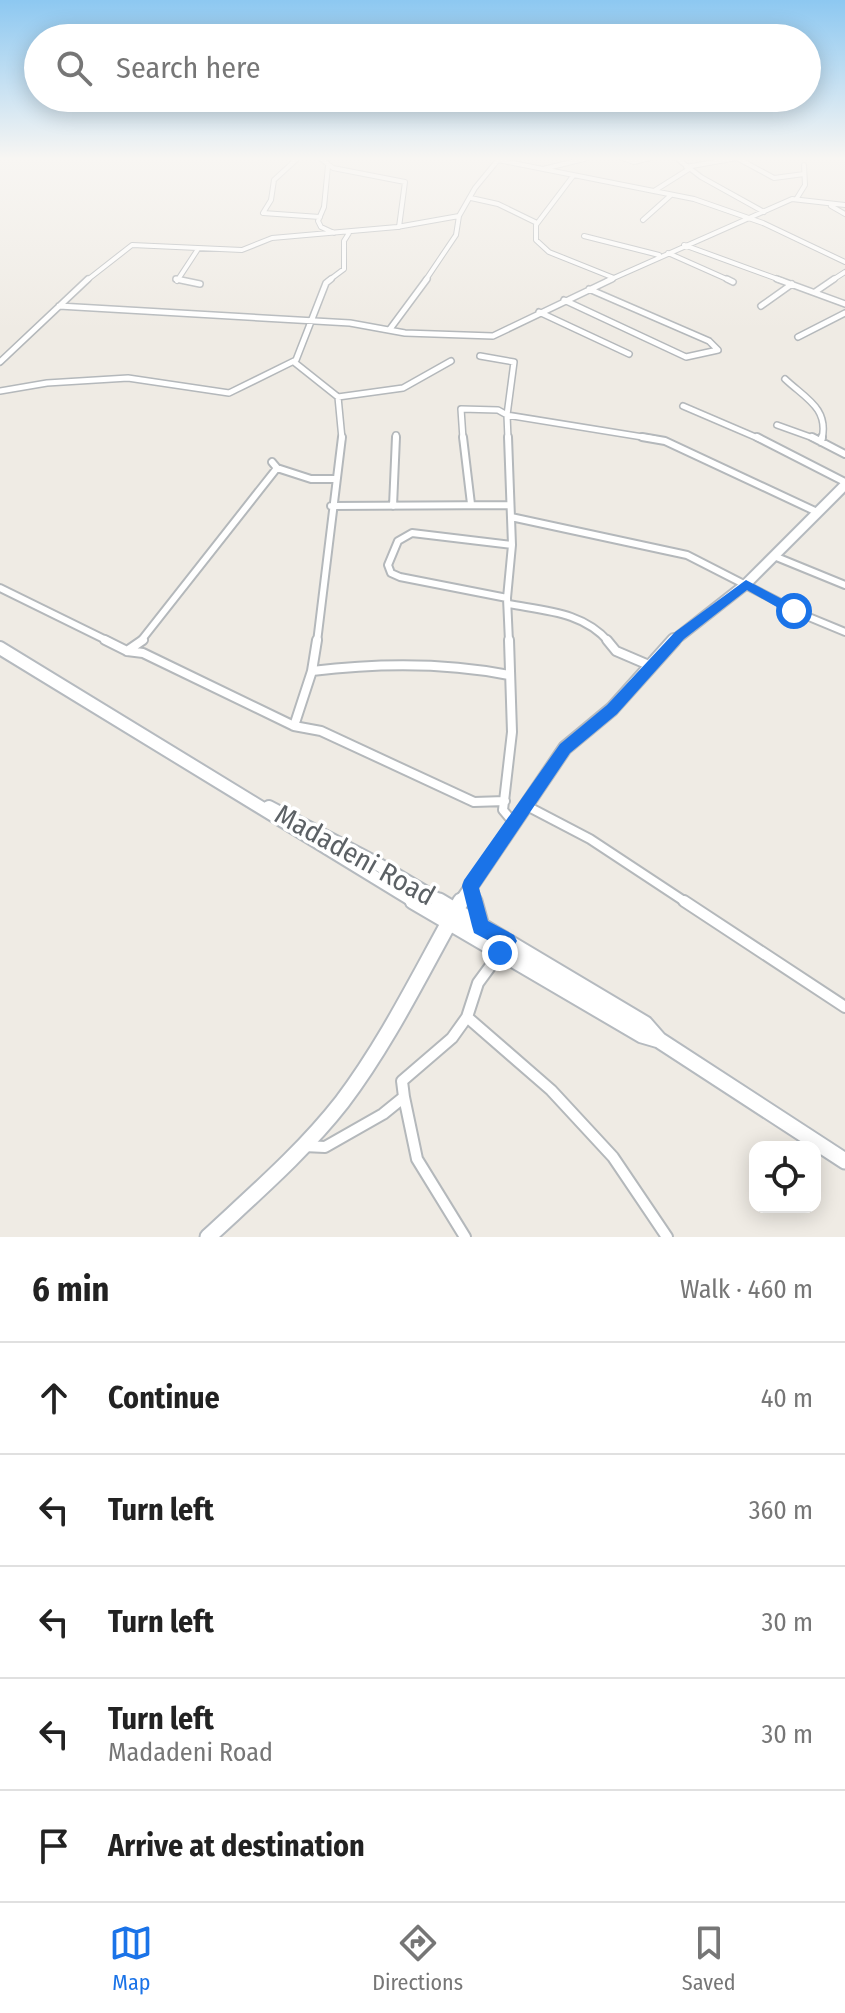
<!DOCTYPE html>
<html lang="en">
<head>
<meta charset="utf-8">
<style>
  :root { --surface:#fff; --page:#f6f6f6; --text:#222; --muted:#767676; --line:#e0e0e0; --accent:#1a73e8 }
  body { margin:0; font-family:"Fira Sans Condensed",sans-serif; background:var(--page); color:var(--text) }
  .controls { position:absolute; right:24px; bottom:24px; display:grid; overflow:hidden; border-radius:16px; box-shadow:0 4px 20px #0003 }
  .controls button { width:72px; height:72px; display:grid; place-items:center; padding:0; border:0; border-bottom:2px solid var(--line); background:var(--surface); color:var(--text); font:40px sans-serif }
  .stop { position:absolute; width:24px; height:24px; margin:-18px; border:6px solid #1a73e8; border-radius:50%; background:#fff }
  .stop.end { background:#1a73e8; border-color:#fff; box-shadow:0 2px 8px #0008 }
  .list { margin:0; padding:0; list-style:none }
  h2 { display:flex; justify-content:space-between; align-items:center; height:104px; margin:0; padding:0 32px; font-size:34px }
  h2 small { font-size:26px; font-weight:400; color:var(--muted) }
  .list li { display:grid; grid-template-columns:52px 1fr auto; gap:24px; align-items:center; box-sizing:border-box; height:112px; padding:0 32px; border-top:2px solid var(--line) }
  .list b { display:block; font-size:30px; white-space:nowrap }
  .list p { margin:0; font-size:26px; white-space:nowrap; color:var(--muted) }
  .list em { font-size:26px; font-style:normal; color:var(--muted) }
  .icon { flex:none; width:44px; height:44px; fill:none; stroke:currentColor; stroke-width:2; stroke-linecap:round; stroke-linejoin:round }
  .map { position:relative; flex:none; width:845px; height:1237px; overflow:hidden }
  .search { position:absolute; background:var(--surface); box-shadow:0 4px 20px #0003; left:24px; right:24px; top:24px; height:88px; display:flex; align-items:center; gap:20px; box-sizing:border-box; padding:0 28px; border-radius:44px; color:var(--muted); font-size:30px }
  .sheet { height:664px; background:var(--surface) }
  nav { display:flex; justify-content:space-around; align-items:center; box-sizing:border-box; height:112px; border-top:2px solid var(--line); background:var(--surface); font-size:22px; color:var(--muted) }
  nav a { display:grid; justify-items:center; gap:4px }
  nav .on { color:var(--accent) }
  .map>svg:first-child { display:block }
</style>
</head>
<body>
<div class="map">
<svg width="845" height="1237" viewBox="0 0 845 1237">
  <rect width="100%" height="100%" fill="#efebe4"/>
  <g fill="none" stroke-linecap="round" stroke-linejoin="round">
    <g stroke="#b4b8bb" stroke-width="6">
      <path id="street-far4" d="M299,157L274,180L271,200L263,213L320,217
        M319,157L333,168L405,182L399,227
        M500,157L498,160L694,199L763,223L845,262
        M620,157L634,162L654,157
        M675,157L701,177L764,212
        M328,166L324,207L318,221L321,227L334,233
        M686,167L737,158L774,178L804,174
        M543,169L584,159
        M573,176L536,225V240L549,252L614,278
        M654,191L689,169
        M471,198L498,204L537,223
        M797,198L805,185L804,165
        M831,206L845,214
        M643,220L671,195
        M584,236L659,255
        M684,245L783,281
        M668,253L731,281
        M86,281L132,245L242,250L272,238L397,227L459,216
        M177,281L198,249
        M328,281L344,269V241L349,233
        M425,281L456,235L459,216L475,188L498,160
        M607,281L792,199L845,205
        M831,281L845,272"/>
    </g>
    <g stroke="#b4b8bb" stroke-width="8">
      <path id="street-far3" d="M176,279L200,284
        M727,279L733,282
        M777,279L845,304
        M815,292L834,279
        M564,300L686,357L718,350L709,341L589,289
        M59,306L350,323L405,333L493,336L612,279
        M761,306L792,284
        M539,312L629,354
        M390,329L427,279
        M798,337L845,313
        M480,356L514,362L507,415L508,439
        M0,362L88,279
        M294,362L338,397L403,388L451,361
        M785,379C805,398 829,408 822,439
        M0,391L47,383L128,378L229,393L296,360L326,283L331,279
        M338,397L342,439
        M683,406L760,439
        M777,425L816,439
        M396,439V435
        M463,439L461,409L498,410L507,415L655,439"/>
    </g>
    <g stroke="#b4b8bb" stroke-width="10">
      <path id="street-far2" d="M463,437L471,504
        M508,437L512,545L507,598L509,642
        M642,437L665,441L817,512
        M757,437L845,482
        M812,437L845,454
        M821,442L822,437
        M277,468L311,479H335
        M331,506L509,505
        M393,506L396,437
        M511,517L687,555L804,615L845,632
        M774,556L845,585
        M0,588L110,642
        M507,598L400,577L391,573L388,565L398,541L412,533L512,545
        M508,604C546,611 583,612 609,642
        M140,642L277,468L272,462
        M317,642L342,437"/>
    </g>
    <g stroke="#b4b8bb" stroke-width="12">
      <path id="street-far1" d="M105,640L127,651L143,653L294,726L321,731L474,802L505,801
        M509,640L512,732L503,810L513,822
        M607,640L616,651L651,666
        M127,651L143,640
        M312,671C378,663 443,662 509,675
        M294,726L312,671L317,640
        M525,805L590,839L687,903"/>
    </g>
    <g stroke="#b4b8bb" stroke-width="14">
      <path id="street" d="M684,901L845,1007
        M467,1017L551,1090L613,1157L667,1237
        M404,1097L417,1159L465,1237
        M304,1146L325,1147L383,1114L404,1097L402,1081L452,1038L467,1017L478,983L500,953"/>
    </g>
    <g stroke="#b5babf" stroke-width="13">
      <path id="secondary-far2" d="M672,642L746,584L845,485"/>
    </g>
    <g stroke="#b5babf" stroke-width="16">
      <path id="secondary-far1" d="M0,648L417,903
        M269,807L374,862L443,903
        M470,886L475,903
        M460,903L565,748L612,709L674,640"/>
    </g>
    <g stroke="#b5babf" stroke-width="19">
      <path id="secondary" d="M413,901L642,1035L659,1040
        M439,901L645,1024L659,1040L845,1161
        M474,901L481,926
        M208,1237C254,1194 303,1152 342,1102C389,1040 423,968 461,901"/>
    </g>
    <use href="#street-far4" stroke="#fff" stroke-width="4"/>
    <use href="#street-far3" stroke="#fff" stroke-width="5"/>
    <use href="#street-far2" stroke="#fff" stroke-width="6"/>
    <use href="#street-far1" stroke="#fff" stroke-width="8"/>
    <use href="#street" stroke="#fff" stroke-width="10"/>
    <use href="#secondary-far2" stroke="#fff" stroke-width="9"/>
    <use href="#secondary-far1" stroke="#fff" stroke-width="12"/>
    <use href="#secondary" stroke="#fff" stroke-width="15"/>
  </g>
  <linearGradient id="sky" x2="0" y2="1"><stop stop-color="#8dc8f1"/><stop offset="0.48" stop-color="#f8f6f3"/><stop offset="1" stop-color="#f8f6f3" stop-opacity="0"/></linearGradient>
  <rect width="845" height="330" fill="url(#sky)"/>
  <path fill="#1a73e8" d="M746,580L799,608V614H789L747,590L684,639L617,714L570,753L479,888L488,921L514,935L517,941L506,959L500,962L493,959L491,953L495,944L474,933L472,926L462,886L464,880L560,744L607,705L675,632Z"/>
  <g text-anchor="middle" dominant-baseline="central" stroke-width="7" stroke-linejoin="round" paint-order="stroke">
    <g font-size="28" fill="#5c6165" stroke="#fff">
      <text transform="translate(355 855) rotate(29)">Madadeni Road</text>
    </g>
  </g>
</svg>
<div class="controls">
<button><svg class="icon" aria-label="locate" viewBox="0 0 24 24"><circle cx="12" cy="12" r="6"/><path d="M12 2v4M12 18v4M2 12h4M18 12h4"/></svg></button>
</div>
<div class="stop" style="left:794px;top:611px"></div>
<div class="stop end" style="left:500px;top:953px"></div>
<div class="search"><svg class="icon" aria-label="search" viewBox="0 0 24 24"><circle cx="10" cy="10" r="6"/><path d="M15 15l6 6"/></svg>Search here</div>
</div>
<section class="sheet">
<h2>6 min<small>Walk · 460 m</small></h2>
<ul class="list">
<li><svg class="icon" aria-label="ahead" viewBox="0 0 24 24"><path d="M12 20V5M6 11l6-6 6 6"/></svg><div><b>Continue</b></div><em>40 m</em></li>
<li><svg class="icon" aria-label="left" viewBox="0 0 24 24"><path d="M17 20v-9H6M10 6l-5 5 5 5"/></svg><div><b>Turn left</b></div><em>360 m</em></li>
<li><svg class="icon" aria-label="left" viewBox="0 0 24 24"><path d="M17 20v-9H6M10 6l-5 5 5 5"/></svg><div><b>Turn left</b></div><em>30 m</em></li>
<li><svg class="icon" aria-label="left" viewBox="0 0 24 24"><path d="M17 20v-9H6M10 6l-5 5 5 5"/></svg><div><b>Turn left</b><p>Madadeni Road</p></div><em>30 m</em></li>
<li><svg class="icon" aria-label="arrive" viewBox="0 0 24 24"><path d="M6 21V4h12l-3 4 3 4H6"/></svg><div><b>Arrive at destination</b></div></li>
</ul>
</section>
<nav>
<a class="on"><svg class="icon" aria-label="map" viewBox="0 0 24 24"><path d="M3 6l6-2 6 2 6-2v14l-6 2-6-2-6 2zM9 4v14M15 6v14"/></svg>Map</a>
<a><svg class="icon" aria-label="directions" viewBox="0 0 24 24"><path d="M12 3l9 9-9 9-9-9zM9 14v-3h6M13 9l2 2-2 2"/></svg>Directions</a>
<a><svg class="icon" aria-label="saved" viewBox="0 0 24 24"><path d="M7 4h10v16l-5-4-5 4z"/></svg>Saved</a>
</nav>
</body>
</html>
